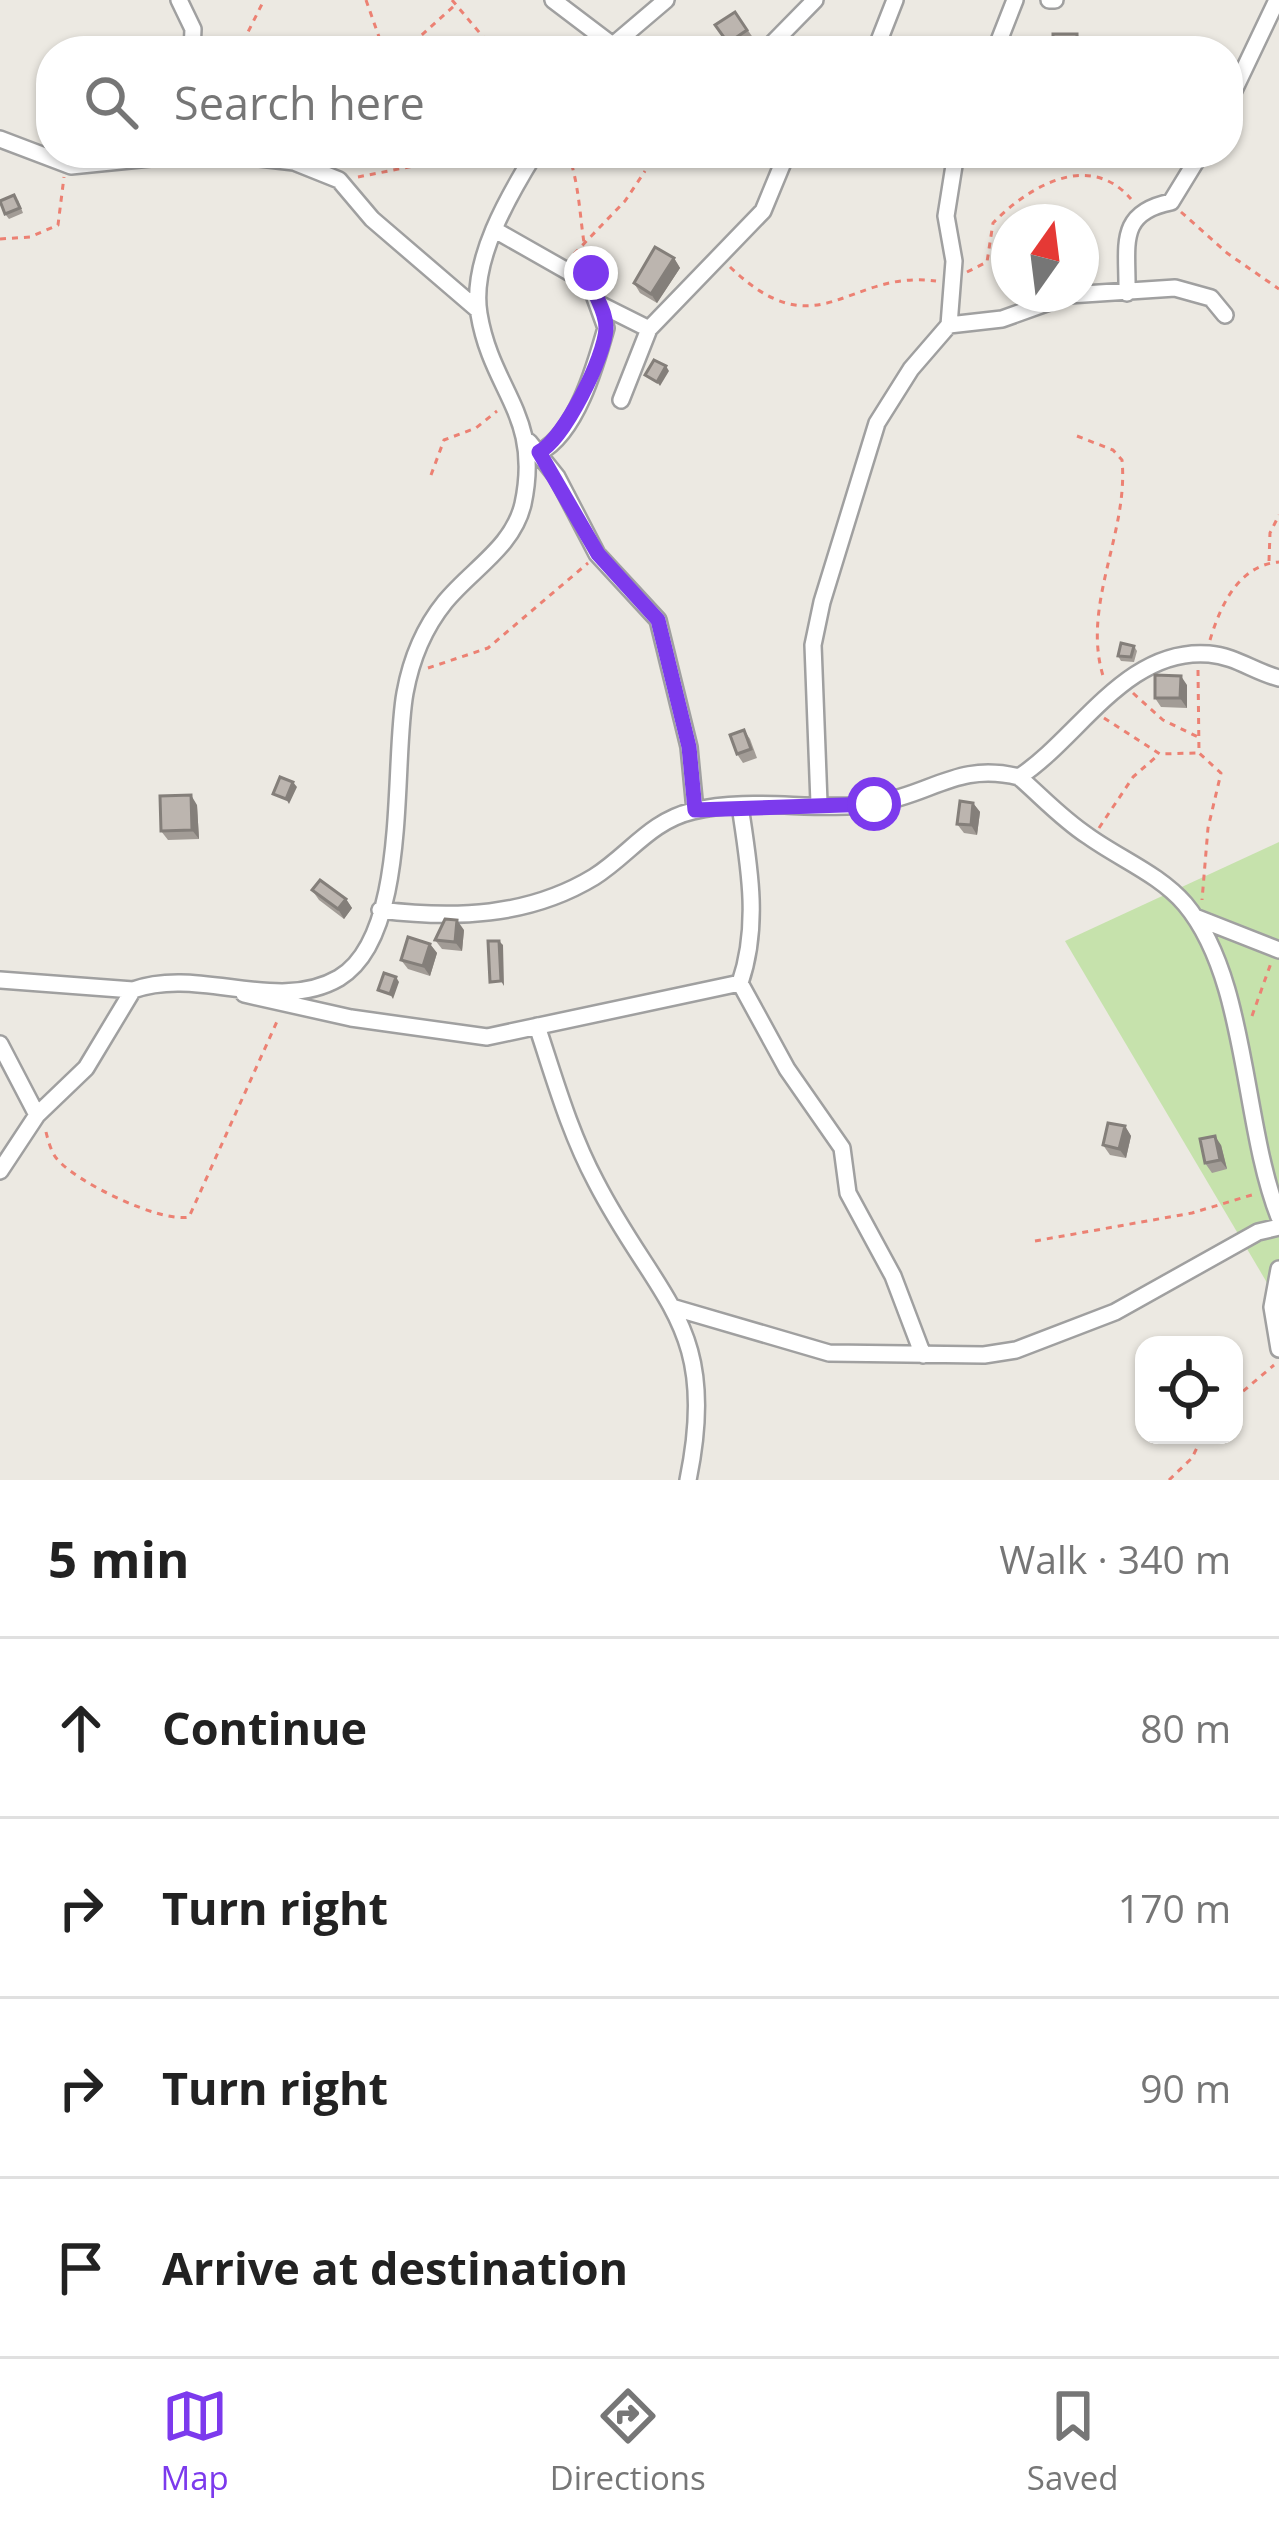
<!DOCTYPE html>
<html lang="en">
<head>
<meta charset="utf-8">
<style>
  :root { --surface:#fff; --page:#f2f2f2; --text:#222; --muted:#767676; --line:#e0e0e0; --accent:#7c3aed }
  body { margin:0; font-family:"Open Sans",sans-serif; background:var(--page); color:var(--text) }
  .controls { position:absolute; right:36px; bottom:36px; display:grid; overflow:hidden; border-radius:24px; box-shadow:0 3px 9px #0004 }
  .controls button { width:108px; height:108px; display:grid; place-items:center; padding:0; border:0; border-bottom:3px solid var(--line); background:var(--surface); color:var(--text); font:60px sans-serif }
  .compass { position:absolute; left:991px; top:204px; width:108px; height:108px; border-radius:50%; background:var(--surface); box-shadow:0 3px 9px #0004; rotate:14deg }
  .stop { position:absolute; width:36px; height:36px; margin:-27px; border:9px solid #7c3aed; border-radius:50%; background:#fff }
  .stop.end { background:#7c3aed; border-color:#fff; box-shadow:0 3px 12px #0008 }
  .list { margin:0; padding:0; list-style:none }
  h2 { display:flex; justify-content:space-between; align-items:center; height:156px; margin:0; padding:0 48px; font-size:51px }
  h2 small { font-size:39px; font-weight:400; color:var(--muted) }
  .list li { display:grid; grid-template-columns:78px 1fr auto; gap:36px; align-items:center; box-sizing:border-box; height:180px; padding:0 48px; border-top:3px solid var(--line) }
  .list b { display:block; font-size:45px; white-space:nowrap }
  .list em { font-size:39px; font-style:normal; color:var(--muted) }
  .icon { flex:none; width:66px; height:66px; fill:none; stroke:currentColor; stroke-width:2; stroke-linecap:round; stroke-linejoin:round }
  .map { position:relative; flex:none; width:1279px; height:1480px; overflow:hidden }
  .search { position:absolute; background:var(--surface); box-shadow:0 3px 9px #0004; left:36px; right:36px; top:36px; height:132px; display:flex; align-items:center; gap:30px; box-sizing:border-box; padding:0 42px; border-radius:48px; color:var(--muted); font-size:45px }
  .sheet { height:876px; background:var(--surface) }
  nav { display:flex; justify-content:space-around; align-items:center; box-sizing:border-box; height:168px; border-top:3px solid var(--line); background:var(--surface); font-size:33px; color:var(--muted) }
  nav a { display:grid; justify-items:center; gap:6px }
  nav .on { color:var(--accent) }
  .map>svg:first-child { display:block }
</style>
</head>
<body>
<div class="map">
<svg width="1279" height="1480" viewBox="0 0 1279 1480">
  <rect width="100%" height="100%" fill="#ece9e2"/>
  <path fill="#c6e2ac" d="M1279,842V1303L1065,941Z"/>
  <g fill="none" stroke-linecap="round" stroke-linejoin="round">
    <g stroke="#a0a0a0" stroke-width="20">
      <path id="street" d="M179,0L193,29L192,51
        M553,0L611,44
        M1049,0H1055
        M606,51L666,0
        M765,51L815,0
        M875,51L895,0
        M995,51L1015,0
        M1228,103L1277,0
        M0,139L71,166L200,153
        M214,153L294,162L339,180L372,219L478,310
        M602,153L626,157L659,153
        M495,230L590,284L606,328C595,367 576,433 540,452
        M1127,293C1128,246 1116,213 1171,202L1201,153
        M601,305L649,329
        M949,325L1002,319L1069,295L1175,288L1211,298L1225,315
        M621,400L649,329L763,211L787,153
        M529,442L557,477L597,554L658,620L689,747L695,810
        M1019,777C1079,738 1126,647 1209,654C1235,656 1255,672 1279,678
        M819,803L813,645L822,602L877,423L911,369L949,325L954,261L946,216L956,153
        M380,910C454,919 528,917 594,877C629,855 650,821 693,811C753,796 817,813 877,803C932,794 958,762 1019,777C1042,797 1062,819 1088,836C1120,859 1159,874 1185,904C1248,979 1242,1123 1279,1217
        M1195,917L1279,950
        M0,980L133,990
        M740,983L787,1069L842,1148L848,1193L893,1276L923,1355
        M244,994L351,1018L487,1037L740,983C760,925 749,865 740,806
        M537,1026C555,1080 569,1131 596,1182C658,1302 720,1326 688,1480
        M0,1044L37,1115
        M0,1171L37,1115L86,1068L133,990C199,966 277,1014 339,978C410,936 392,763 405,693C411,660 424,628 445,602C472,569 513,547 523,504C542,415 492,392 479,314C470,261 509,195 535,153
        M1279,1269L1272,1307L1279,1349
        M675,1308L829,1353L984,1355L1016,1350L1115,1312L1258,1232L1279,1227"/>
    </g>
    <path stroke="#ec8173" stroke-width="3" stroke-dasharray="6 6" stroke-linecap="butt" d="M366,0L384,51
      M452,0L495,51
      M220,51L244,40L264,0
      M404,51L455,5
      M568,153C582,192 579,229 589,268
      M358,177L480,153
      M1181,212L1227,253L1279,289
      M0,239L30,237L58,225L64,177
      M574,254L625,201L645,171
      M730,267C819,352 847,269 936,281
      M967,272L987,262L993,223C1028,187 1089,150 1131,199
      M1077,436L1113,450L1122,460C1129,534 1080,606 1104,679
      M431,475L444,440L476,428L497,411
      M1269,561L1270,533L1279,515
      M1210,640C1220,607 1238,565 1279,562
      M428,668L488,648L588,563
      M1198,670L1199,753L1221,773L1208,828L1202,900
      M1133,693L1163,720L1198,737
      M1104,718L1160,754L1197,753
      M1099,828L1133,777L1157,756
      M1252,1016L1271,963
      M46,1132C48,1140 51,1152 57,1159C77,1183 161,1223 189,1217L279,1017
      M1035,1241L1192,1213L1255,1194
      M1234,1399L1274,1365
      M1169,1480L1192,1458L1203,1435"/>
    <use href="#street" stroke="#fff" stroke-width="15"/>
  </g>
  <path fill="#a29c96" d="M735,12L754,39L737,51H733L715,25Z
    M1077,34L1083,43V51H1056L1053,47Z
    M883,153H921L918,168L888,161Z
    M18,200L23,213L9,219L5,214Z
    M674,258L680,268L657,303L640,293L634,283Z
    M1134,646L1137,651L1134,662L1121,661L1118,656Z
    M1187,685V708L1161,707L1155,698Z
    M744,730L750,739L757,758L743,763L737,754Z
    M973,803L980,812L977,835L964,833L957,824Z
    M197,805L199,839L168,840L161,831Z
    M312,890L346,899L352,908L344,919L319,900Z
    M464,930L462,951L442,949L435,940Z
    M430,944L437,953L430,976L408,969L401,960Z
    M1125,1126L1131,1136L1126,1158L1110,1155L1103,1145Z
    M1221,1145L1227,1169L1212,1173L1205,1163Z"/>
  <path fill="#847f7a" d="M1077,34L1083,43V51H1079L1077,47Z
    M912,153H921L918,168L911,158Z
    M674,258L680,268L657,303L651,294Z
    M666,366L669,371L660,386L657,382Z
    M1181,676L1187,685V708L1180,698Z
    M293,782L297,787L289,804L286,799Z
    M191,795L197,805L199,839L192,830Z
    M973,803L980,812L977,835L971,825Z
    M346,899L352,908L344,919L338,909Z
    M457,920L464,930L462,951L455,942Z
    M499,941L503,945L504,986L501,981Z
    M430,944L437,953L430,976L423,966Z
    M396,977L399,982L393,999L390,994Z
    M1125,1126L1131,1136L1126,1158L1119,1149Z
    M1215,1136L1221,1145L1227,1169L1220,1160Z"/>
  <path fill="#bcb5af" stroke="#847f7a" stroke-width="3" d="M735,12L747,30L728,43L715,25Z
    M1053,34H1077V47H1053Z
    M889,153H912L911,158Z
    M14,195L20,208L5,214L0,201Z
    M655,247L674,258L651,294L634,283Z
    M654,360L666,366L657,382L645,375Z
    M1121,643L1134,646L1131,657L1118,656Z
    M1155,675L1181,676L1180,698H1155Z
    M744,730L751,749L737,754L730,735Z
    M280,777L293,782L286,799L273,794Z
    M191,795L192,830L161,831L160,796Z
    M960,801L973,803L971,825L957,824Z
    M320,880L346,899L338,909L312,890Z
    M445,919L457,920L455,942L435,940Z
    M408,937L430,944L423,966L401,960Z
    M488,941H499L501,981L490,982Z
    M384,973L396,977L390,994L378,990Z
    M1108,1123L1125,1126L1119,1149L1103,1145Z
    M1215,1136L1220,1160L1205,1163L1200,1139Z"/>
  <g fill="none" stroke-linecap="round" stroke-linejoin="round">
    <path stroke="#7c3aed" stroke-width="15" d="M591,273C590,293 606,307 606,328C605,357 564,439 539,452L598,554L658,620L689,747L695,810L874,804"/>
  </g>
</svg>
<div class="controls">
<button><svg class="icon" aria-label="locate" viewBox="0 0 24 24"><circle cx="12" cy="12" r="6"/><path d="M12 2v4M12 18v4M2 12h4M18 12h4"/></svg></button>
</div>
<svg class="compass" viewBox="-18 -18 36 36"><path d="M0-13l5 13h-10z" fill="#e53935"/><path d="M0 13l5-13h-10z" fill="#767676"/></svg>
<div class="stop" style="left:874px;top:804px"></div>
<div class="stop end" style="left:591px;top:273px"></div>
<div class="search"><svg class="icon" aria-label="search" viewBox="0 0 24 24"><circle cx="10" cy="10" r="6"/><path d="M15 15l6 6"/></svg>Search here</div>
</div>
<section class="sheet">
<h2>5 min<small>Walk · 340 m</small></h2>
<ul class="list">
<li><svg class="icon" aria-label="ahead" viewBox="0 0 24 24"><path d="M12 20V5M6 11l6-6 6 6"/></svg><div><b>Continue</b></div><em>80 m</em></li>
<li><svg class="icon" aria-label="right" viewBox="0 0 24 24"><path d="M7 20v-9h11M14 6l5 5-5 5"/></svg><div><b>Turn right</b></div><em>170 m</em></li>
<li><svg class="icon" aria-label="right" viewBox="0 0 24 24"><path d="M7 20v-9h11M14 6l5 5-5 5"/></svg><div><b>Turn right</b></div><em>90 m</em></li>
<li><svg class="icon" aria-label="arrive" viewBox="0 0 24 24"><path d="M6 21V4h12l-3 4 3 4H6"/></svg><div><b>Arrive at destination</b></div></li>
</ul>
</section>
<nav>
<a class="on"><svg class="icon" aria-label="map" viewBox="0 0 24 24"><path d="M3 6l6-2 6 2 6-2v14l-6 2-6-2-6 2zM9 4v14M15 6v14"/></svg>Map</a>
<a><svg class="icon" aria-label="directions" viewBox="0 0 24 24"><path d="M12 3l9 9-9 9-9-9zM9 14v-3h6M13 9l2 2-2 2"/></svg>Directions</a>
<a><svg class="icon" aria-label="saved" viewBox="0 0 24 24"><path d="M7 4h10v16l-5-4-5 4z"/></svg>Saved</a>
</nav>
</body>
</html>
